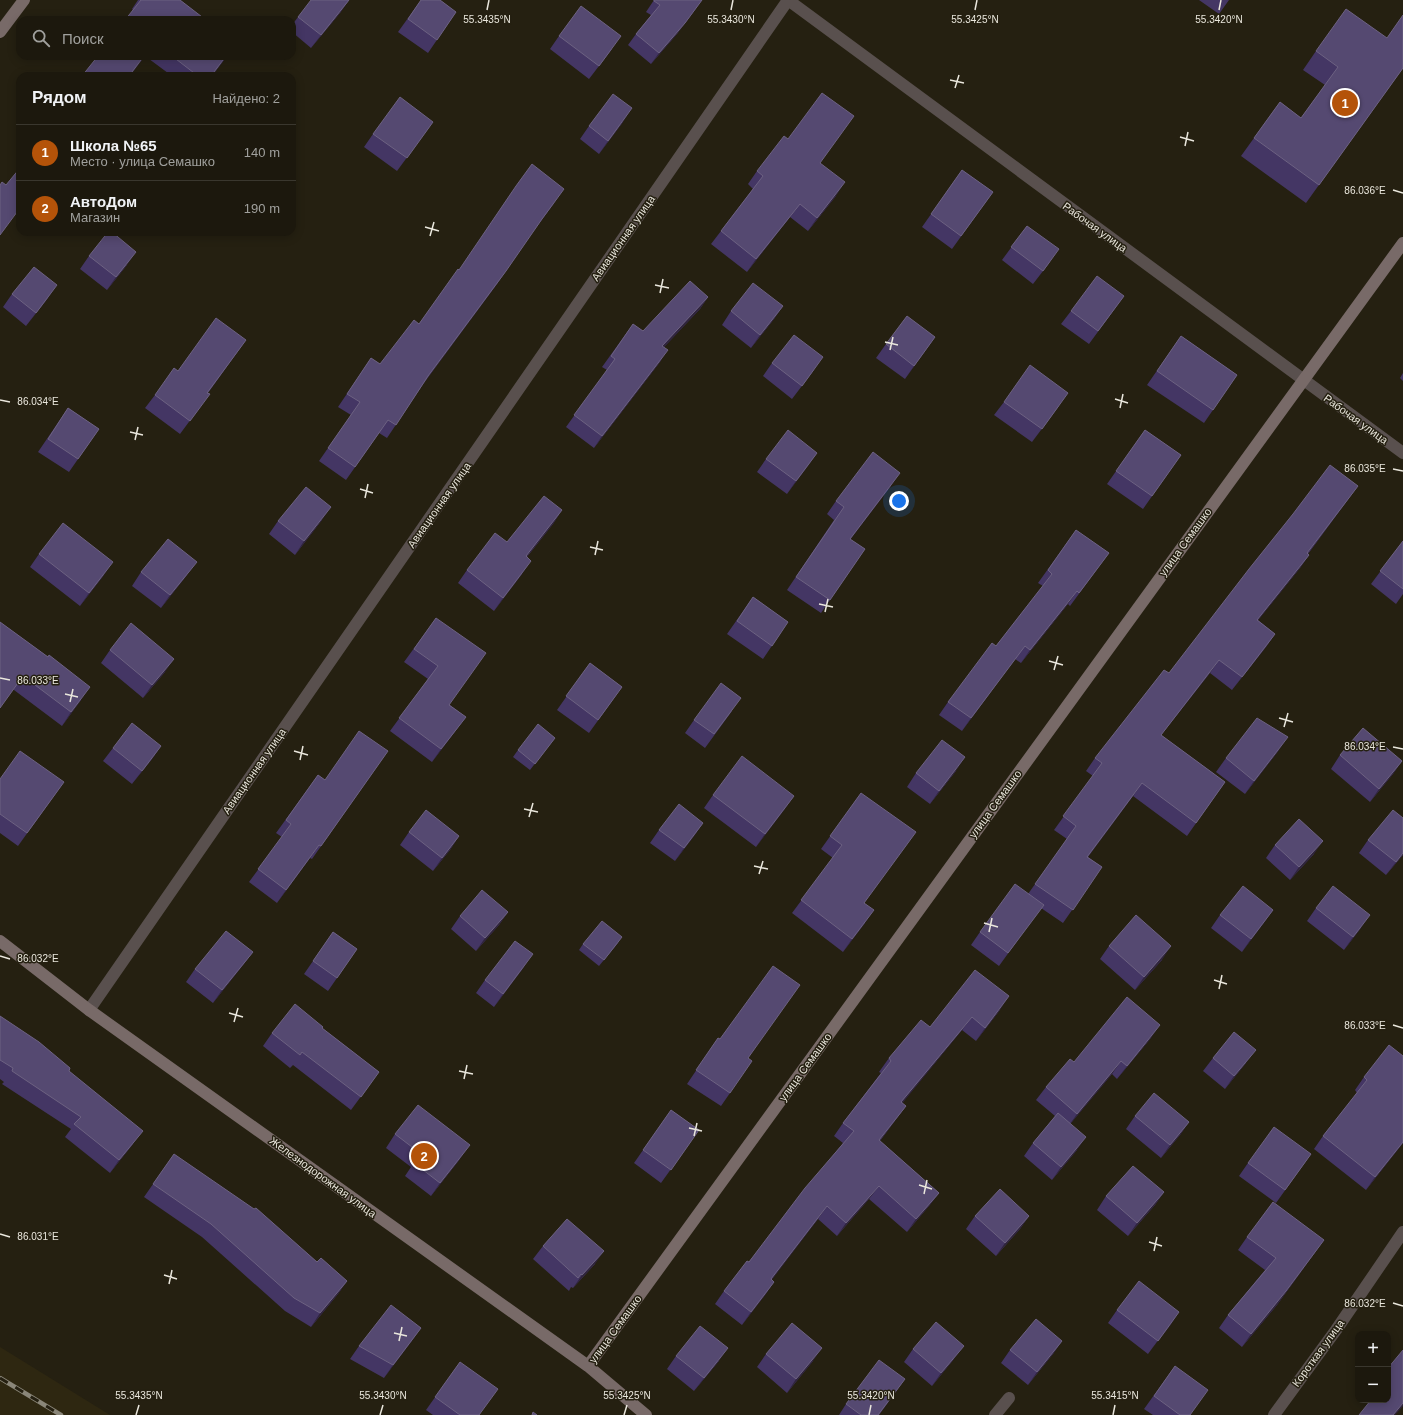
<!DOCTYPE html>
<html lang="ru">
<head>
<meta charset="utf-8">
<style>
  :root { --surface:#1c180d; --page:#252116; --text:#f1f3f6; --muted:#a0a09d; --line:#3a372e; --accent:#b45309 }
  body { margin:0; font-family:Arial,sans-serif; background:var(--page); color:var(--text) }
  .controls { position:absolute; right:12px; bottom:12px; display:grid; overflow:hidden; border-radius:8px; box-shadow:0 2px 10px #0003 }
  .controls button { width:36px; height:36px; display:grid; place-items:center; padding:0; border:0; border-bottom:1px solid var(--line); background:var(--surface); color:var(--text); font:20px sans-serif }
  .you { position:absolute; left:899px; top:501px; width:14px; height:14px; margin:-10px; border:3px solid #fff; border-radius:50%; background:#1a73e8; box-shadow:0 0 0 6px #1a73e833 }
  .badge { display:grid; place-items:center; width:26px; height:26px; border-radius:50%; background:var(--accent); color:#fff; font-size:13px; font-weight:700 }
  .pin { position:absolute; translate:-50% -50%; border:2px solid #fff; box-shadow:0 1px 4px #0006 }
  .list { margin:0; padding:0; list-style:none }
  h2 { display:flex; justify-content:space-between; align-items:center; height:52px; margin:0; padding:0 16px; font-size:17px }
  h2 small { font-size:13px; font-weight:400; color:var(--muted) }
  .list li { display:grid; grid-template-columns:26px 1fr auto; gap:12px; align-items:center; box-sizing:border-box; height:56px; padding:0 16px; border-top:1px solid var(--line) }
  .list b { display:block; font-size:15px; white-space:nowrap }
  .list p { margin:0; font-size:13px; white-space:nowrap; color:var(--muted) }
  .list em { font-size:13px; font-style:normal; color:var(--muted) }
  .icon { flex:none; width:22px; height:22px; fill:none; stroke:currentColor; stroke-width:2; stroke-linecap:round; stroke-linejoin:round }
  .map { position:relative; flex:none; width:1403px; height:1415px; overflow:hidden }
  .search { position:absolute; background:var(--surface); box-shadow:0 2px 10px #0003; left:16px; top:16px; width:280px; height:44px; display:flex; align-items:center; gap:10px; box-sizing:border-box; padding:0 14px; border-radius:12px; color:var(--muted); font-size:15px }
  .panel { position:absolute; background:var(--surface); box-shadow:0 2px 10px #0003; left:16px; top:72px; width:280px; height:164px; border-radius:12px }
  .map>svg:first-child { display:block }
</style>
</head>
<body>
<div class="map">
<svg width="1403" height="1415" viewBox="0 0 1403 1415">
  <rect width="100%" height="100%" fill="#252011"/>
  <path fill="#2e2711" d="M0,1347L110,1415H0Z"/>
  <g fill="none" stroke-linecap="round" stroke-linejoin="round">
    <path stroke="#59504e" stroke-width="12" d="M995,1415L1009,1398"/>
    <path stroke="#59504e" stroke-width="12" d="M788,0L1403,453
      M89,1010L788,0
      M1274,1415L1336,1330L1403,1232"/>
    <path stroke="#786a68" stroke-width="12" d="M0,32L24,0
      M0,941L89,1010L588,1366L646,1415
      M588,1366L1403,243"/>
    <g stroke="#8a8679" stroke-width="4.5">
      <path id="rail" d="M0,1378L61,1415"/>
    </g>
    <use href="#rail" stroke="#252011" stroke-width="3" stroke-dasharray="9" stroke-linecap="butt"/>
  </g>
  <path fill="#443664" d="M138,0H180L133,10L132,9Z
    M349,0L340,13L311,48L292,32V25L298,17Z
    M421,0L456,12L428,53L398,32Z
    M654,0H702L677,34L651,64L628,45L636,34L651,15L646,12Z
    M1199,0H1229L1219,14Z
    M559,36L612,49L589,79L550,49Z
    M1387,38L1403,68L1306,203L1241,156L1280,102L1301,118L1325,85L1303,70L1316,51Z
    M145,56H227L212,76H172Z
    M433,122L397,171L364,147L373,134Z
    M623,122L599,154L580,139L589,126Z
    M820,163L836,196L808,231L790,217L747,272L711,244L721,231L753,189L748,184L757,171Z
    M962,170L993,192L952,249L922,227Z
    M555,202L534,230L497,284L424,383L387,438L379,433L346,480L319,461L351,415L338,407L371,358L380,364L419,324L459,270Z
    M1027,226L1050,262L1033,284L1002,260Z
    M89,256L127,265L107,290L80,269Z
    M12,294L48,298L26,326L3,307Z
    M1124,296L1089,344L1061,324L1071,311Z
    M708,297L700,309L664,347L660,362L594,448L566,427L607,370L602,367L633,324L643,331Z
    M783,306L774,319L751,348L722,325L731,311Z
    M1181,336L1237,375L1204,423L1147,385Z
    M935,337L905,379L876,358L886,344Z
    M246,340L208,393L200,407L180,434L145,408L155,395L178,371Z
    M772,363L814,370L792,399L763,376Z
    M1403,373V381L1400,378Z
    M1004,402L1059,406L1032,442L994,415Z
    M68,408L99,429L69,472L38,452Z
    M1145,430L1181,455L1143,509L1107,484Z
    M817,453L787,494L757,472L766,459Z
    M891,486L850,539L865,549L821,613L787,590L834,520L827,514L836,501Z
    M1358,486L1308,554L1309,555L1300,568L1258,620L1275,634L1266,647L1232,690L1210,673L1161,735L1225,782L1187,836L1133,796L1088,857L1102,867L1063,923L1041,908L999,966L971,945L980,932L1028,894L1067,839L1054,830L1093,776L1086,771L1095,758L1169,673Z
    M562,510L553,524L527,557L522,574L494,611L458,583L467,570L507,542Z
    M322,520L295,555L269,534L278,521Z
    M1076,530L1109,553L1070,606L1068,604L1021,663L1015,659L962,731L939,715L948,702L996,646L1043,586L1038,583Z
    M1403,541V594L1396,604L1371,584Z
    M39,554L104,575L80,606L30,567Z
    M141,572L187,575L161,608L132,586Z
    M753,597L788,622L763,659L727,634Z
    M436,618L450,705L466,717L432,762L390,731L428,679L404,662Z
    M0,622L48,657L81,700L62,726L14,690Z
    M110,650L165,672L143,698L101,663Z
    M590,663L622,687L589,733L557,710Z
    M732,711L705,748L685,733L694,720Z
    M555,738L530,770L513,757L518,750Z
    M161,746L152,759L132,784L103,761L113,748Z
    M1279,750L1245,794L1216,772L1226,758Z
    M388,751L312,859L310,858L277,903L249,882L282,837L276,833L318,775L325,780Z
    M1340,755L1402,761L1393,774L1370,802L1331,769Z
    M956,771L930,804L907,787L916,773Z
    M0,779L64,782L18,846L0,833Z
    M861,793L865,923L843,952L792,913L833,858L821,849Z
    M713,795L794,796L756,847L704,808Z
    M703,823L694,836L675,861L650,843L659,830Z
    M409,832L459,836L450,850L433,871L400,845Z
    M1368,840L1403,855L1386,875L1359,853Z
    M1275,845L1314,854L1290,880L1266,858Z
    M1316,908L1361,928L1344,950L1307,921Z
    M1273,910L1242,952L1211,928L1220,915Z
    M508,912L499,925L476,951L451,929L460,916Z
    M333,932L357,949L328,991L304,974Z
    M618,943L599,966L579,950L583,944Z
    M1109,946L1162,960L1135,990L1100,959Z
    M253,952L243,965L213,1003L186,982L195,969Z
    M524,967L494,1007L476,993L485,980Z
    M1000,1010L976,1041L962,1030L902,1103L906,1106L880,1141L939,1193L929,1206L907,1232L869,1199L837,1236L818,1219L771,1280L774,1282L765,1295L742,1325L715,1304L724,1291L749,1262L843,1143L834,1136L843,1123L881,1073L879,1072L889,1058L930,1027Z
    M0,1016L69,1071L133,1144L110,1173L65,1137L71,1129L2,1084L4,1082L0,1079Z
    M322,1028L379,1072L351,1110L293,1065L290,1068L263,1046L272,1033Z
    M718,1038L748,1058L730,1093L721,1106L687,1084Z
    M1151,1038L1117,1079L1112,1074L1070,1124L1077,1150L1052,1180L1024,1156L1033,1143L1055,1116L1036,1100L1046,1087L1074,1062Z
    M1403,1056V1143L1366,1190L1314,1149L1323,1136L1357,1093L1355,1090L1364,1077Z
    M1213,1058L1246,1063L1225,1089L1203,1071Z
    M671,1110L699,1130L661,1183L634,1163Z
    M1135,1116L1189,1122L1180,1135L1161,1158L1126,1129Z
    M395,1134L460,1159L431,1196L405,1176L411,1167L386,1148Z
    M174,1154L317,1262L347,1281L338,1294L311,1327L285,1311L202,1237L144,1197Z
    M1311,1154L1276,1203L1239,1176L1248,1163Z
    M1164,1192L1155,1205L1128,1236L1097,1210L1106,1196Z
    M975,1216H1029L1020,1229L996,1256L966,1229Z
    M1247,1237L1324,1240L1277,1305L1242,1347L1219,1328L1228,1315L1265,1270L1238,1250Z
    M543,1246L595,1264L573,1288L571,1287L569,1291L533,1259Z
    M1117,1310L1179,1312L1148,1354L1108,1323Z
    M421,1328L384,1378L350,1359L359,1346Z
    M1062,1341L1053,1354L1028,1385L1001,1363L1010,1350Z
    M913,1349L954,1359L932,1386L904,1362Z
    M766,1354L813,1361L787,1393L757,1367Z
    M676,1356L719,1361L694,1391L667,1369Z
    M460,1362L480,1415H433L426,1410Z
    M1175,1366L1191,1415H1153L1144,1409Z
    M905,1379L879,1415H839L846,1404Z"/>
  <path fill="#30253d" d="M349,0L340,13L311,48L321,35Z
    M698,6L677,34L651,64L659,53Z
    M144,56H145L130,76H129Z
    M226,56H227L212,76H211Z
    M632,108L623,122L599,154L608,141Z
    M845,182L836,196L808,231L817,218Z
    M564,189L555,202L533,232L542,219Z
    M800,204L790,217L747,272L756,259Z
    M136,252L127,265L107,290L116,277Z
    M506,271L497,284L419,389L428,376Z
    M57,285L48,298L26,326L36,313Z
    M708,297L700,309L654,358L662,346Z
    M783,306L774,319L751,348L760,335Z
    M935,337L926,350L905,379L914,366Z
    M668,350L660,362L594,448L602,436Z
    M817,453L808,466L787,494L796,481Z
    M900,473L891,486L841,552L850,539Z
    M1358,486L1348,499L1298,566L1307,553Z
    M331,507L322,520L295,555L304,541Z
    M562,510L553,524L517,569L526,556Z
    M1309,555L1300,568L1248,633L1257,620Z
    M531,561L522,574L494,611L503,598Z
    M113,562L104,575L80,606L89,593Z
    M197,562L187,575L161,608L170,595Z
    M1077,591L1068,604L1021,663L1030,650Z
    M1275,634L1266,647L1232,690L1242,677Z
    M1025,646L1015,659L962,731L971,718Z
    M174,659L165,672L143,698L152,685Z
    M1219,660L1210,673L1151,748L1161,735Z
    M90,687L81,700L62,726L71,712Z
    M466,717L456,730L432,762L441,749Z
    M1288,737L1279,750L1245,794L1254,781Z
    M161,746L152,759L132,784L142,771Z
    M965,757L956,771L930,804L939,791Z
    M1402,761L1393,774L1370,802L1379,789Z
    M1142,783L1133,796L1078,870L1087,857Z
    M794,796L785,809L756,847L765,834Z
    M703,823L694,836L675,861L684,848Z
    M459,836L450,850L433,871L442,858Z
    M1323,841L1314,854L1290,880L1299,867Z
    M319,845L310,858L277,903L286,890Z
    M1403,853V855L1386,875L1396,862Z
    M874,910L865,923L843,952L852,939Z
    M1273,910L1264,923L1242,952L1251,939Z
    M508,912L499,925L476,951L485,938Z
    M1370,915L1361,928L1344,950L1353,937Z
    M622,937L618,943L599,966L604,960Z
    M1171,946L1162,960L1135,990L1144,977Z
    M253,952L243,965L213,1003L222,990Z
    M533,954L524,967L494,1007L503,994Z
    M1009,996L1000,1010L976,1041L985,1028Z
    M972,1017L962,1030L892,1116L901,1102Z
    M1160,1025L1151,1038L1117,1079L1127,1066Z
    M1256,1050L1246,1063L1225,1089L1234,1076Z
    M1121,1061L1112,1074L1068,1127L1077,1114Z
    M906,1106L896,1119L870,1153L879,1140Z
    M1189,1122L1180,1135L1161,1158L1170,1145Z
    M143,1131L133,1144L110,1173L119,1160Z
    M1086,1137L1077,1150L1052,1180L1061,1167Z
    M1403,1142V1143L1366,1190L1375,1177Z
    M470,1145L460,1159L431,1196L440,1183Z
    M879,1186L869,1199L837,1236L846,1223Z
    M1164,1192L1155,1205L1128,1236L1137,1223Z
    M939,1193L929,1206L907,1232L916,1219Z
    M827,1206L818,1219L762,1293L771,1279Z
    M1029,1216L1020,1229L996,1256L1005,1243Z
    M1324,1240L1277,1305L1242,1347L1251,1334Z
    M604,1251L595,1264L573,1288L582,1275Z
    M347,1281L338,1294L311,1327L320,1313Z
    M774,1282L765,1295L742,1325L751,1312Z
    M1179,1312L1170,1326L1148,1354L1158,1341Z
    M421,1328L412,1341L384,1378L393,1365Z
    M1062,1341L1053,1354L1028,1385L1037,1372Z
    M964,1346L954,1359L932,1386L941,1373Z
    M728,1348L719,1361L694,1391L704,1378Z
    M822,1348L813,1361L787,1393L796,1379Z
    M905,1379L879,1415H878Z
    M1403,1403V1406L1395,1415H1393Z"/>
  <path fill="#554971" stroke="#6d6282" d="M141,0H180L206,20H125Z
    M311,0H349L321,35L298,17Z
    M421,0H440L456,12L437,40L408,19Z
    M654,0H702L685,23L659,53L636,34L660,5L654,1Z
    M581,6L621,36L599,66L559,36Z
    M1346,9L1387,38L1403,15V68L1319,185L1254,138L1280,102L1301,118L1338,67L1316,51Z
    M98,56H144L129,76H82Z
    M172,56H226L211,76H198Z
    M822,93L854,116L820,163L845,182L817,218L800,204L756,259L721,231L763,176L757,171L784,136L788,139Z
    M613,94L632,108L608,141L589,126Z
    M400,97L433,122L407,158L373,134Z
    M532,164L564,189L542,219L506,271L428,376L396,425L388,420L355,467L328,448L360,402L347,394L371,358L380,364L414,320L419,324L458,269L459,270L516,186Z
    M20,168V208L0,235V185L2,182L6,185Z
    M962,170L993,192L961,236L931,214Z
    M1027,226L1059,249L1043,271L1011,247Z
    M108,232H112L136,252L116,277L89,256Z
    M34,267L57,285L36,313L12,294Z
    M1097,276L1124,296L1098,331L1071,311Z
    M690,281L708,297L662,346L668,350L602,436L574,415L615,359L611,356L633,324L643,331Z
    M753,283L783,306L760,335L731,311Z
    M907,316L935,337L914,366L886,344Z
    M216,318L246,340L207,393L210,394L190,421L155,395L174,368L178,371Z
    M794,335L823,357L802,386L772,363Z
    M1181,336L1237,375L1213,410L1157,371Z
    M1030,365L1068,393L1042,429L1004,402Z
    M68,408L99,429L78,459L48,439Z
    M788,430L817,453L796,481L766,459Z
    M1145,430L1181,455L1152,496L1116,471Z
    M873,452L900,473L850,539L865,549L830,600L796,577L844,507L836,501Z
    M1330,465L1358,486L1307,553L1309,555L1257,620L1275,634L1242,677L1219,660L1161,735L1225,782L1196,823L1142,783L1087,857L1102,867L1073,910L1035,884L1076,826L1063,816L1102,763L1095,758L1164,670L1169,673L1249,569L1293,514Z
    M306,487L331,507L304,541L278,521Z
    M544,496L562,510L526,556L531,561L503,598L467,570L495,533L507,542Z
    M63,523L113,562L89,593L39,554Z
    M1076,530L1109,553L1079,593L1077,591L1030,650L1025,646L971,718L948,702L992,643L996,646L1052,574L1048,570Z
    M168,539L197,562L170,595L141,572Z
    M1403,541V589L1380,571Z
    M753,597L788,622L772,646L737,621Z
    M436,618L486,653L449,705L466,717L441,749L399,718L438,666L414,649Z
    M0,622L48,657L49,655L90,687L71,712L23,676L0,708Z
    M131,623L174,659L152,685L110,650Z
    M590,663L622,687L598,720L566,696Z
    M721,683L741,698L714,734L694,720Z
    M1257,718L1288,737L1254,781L1226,758Z
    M132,723L161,746L142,771L113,748Z
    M538,724L555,738L535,764L518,750Z
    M1363,728L1402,761L1379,789L1340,755Z
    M359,731L388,751L321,846L319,845L286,890L258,869L291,824L286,820L318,775L325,780Z
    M942,740L965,757L939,791L916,773Z
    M20,751L64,782L27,833L0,814V779Z
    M742,756L794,796L765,834L713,795Z
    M861,793L916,832L864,903L874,910L852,939L801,900L842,845L830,836Z
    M679,804L703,823L684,848L659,830Z
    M426,810L459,836L442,858L409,832Z
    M1393,810L1403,818V853L1396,862L1368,840Z
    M1299,819L1323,841L1299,867L1275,845Z
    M1015,884L1044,905L1008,953L980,932Z
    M1243,886L1273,910L1251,939L1220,915Z
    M1333,886L1370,915L1353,937L1316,908Z
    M482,890L508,912L485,938L460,916Z
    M1136,915L1171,946L1144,977L1109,946Z
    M602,921L622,937L604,960L583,944Z
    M226,931L253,952L222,990L195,969Z
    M333,932L357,949L337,978L313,961Z
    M515,941L533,954L503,994L485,980Z
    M773,966L800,985L748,1058L752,1061L730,1093L696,1070L718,1038L720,1039Z
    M975,970L1009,996L985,1028L972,1017L901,1102L906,1106L879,1140L939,1193L916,1219L879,1186L846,1223L827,1206L771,1279L774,1282L751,1312L724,1291L747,1261L749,1262L805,1188L854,1131L843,1123L891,1061L889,1058L921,1020L930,1027Z
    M1127,997L1160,1025L1127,1066L1121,1061L1077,1114L1046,1087L1070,1059L1074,1062Z
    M295,1004L323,1027L322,1028L379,1072L361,1097L302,1052L300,1055L272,1033Z
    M0,1016L39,1042L70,1068L69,1071L143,1131L119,1160L74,1124L81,1117L12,1071L13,1068L0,1060Z
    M1234,1032L1256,1050L1234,1076L1213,1058Z
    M1389,1045L1403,1056V1142L1375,1177L1323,1136L1367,1080L1364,1077Z
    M1154,1093L1189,1122L1170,1145L1135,1116Z
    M418,1105L470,1145L440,1183L414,1163L421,1154L395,1134Z
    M671,1110L699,1130L671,1170L643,1150Z
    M1058,1113L1086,1137L1061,1167L1033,1143Z
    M1274,1127L1311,1154L1285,1190L1248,1163Z
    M174,1154L254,1209L256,1208L317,1262L321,1258L347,1281L320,1313L294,1298L211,1224L153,1184Z
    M1133,1166L1164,1192L1137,1223L1106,1196Z
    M1000,1189L1029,1216L1005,1243L975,1216Z
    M1273,1202L1324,1240L1286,1291L1251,1334L1228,1315L1276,1258L1247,1237Z
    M567,1219L604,1251L582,1275L581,1274L578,1278L543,1246Z
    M1139,1281L1179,1312L1158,1341L1117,1310Z
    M391,1305L421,1328L393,1365L359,1346Z
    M1036,1319L1062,1341L1037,1372L1010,1350Z
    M936,1322L964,1346L941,1373L913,1349Z
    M792,1323L822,1348L796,1379L766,1354Z
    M700,1326L728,1348L704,1378L676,1356Z
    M1403,1350V1403L1393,1415H1359L1371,1400H1388V1368Z
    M879,1360L905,1379L878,1415H861L846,1404Z
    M460,1362L498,1389L479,1415H460L435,1397Z
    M1175,1366L1208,1390L1190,1415H1180L1154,1396Z
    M533,1412L537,1415H532Z"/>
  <path fill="none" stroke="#eae7dd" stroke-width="1.5" d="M487,10L489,0M731,10L733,0M975,10L977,0M1219,10L1221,0M950,80L964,83M955,88L959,75M1180,137L1194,141M1185,146L1188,132M1393,190L1403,193M425,227L439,231M430,236L434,222M655,285L669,288M660,293L663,279M885,342L898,345M890,350L893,337M1115,399L1128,403M0,400L10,402M1120,408L1123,394M130,432L143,435M135,440L138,427M1393,469L1403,471M360,489L373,493M365,498L368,484M590,547L603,550M595,555L598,541M819,604L833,607M825,612L828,599M1049,661L1063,665M1054,670L1058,656M0,678L10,680M65,694L78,697M70,702L73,689M1279,718L1293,722M1284,727L1288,713M1393,747L1403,749M294,751L308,755M300,760L303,746M524,809L538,812M529,817L533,803M754,866L768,869M759,874L763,861M984,923L998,927M989,932L992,918M0,956L10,959M1214,980L1227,984M1219,989L1222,975M229,1013L243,1017M234,1022L238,1008M1393,1025L1403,1028M459,1071L473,1074M464,1079L467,1065M689,1128L702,1131M694,1136L697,1123M919,1185L932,1189M924,1194L927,1180M0,1234L10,1237M1149,1242L1162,1246M1154,1251L1157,1237M164,1275L177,1279M169,1284L172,1270M1393,1303L1403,1306M394,1333L407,1336M399,1341L402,1327M136,1415L139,1405M380,1415L383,1405M624,1415L627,1405M869,1415L871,1405M1113,1415L1115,1405"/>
  <g text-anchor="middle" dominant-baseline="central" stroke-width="3" stroke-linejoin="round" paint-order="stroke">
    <g font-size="11" fill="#eae7dd" stroke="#252011">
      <text transform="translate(1095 227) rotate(36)">Рабочая улица</text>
      <text transform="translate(623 238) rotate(-55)">Авиационная улица</text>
      <text transform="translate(1356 419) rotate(36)">Рабочая улица</text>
      <text transform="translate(439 505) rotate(-55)">Авиационная улица</text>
      <text transform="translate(1185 542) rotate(-54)">улица Семашко</text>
      <text transform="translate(254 771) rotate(-55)">Авиационная улица</text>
      <text transform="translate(995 804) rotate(-54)">улица Семашко</text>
      <text transform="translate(805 1067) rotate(-54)">улица Семашко</text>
      <text transform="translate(323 1177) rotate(36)">Железнодорожная улица</text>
      <text transform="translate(615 1329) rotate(-54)">улица Семашко</text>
      <text transform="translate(1318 1353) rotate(-54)">Короткая улица</text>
    </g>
  </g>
  <g font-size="10" text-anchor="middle" fill="#eae7dd" stroke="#252011" stroke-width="3" stroke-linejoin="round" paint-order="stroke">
    <text x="487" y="23">55.3435°N</text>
    <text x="731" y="23">55.3430°N</text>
    <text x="975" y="23">55.3425°N</text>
    <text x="1219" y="23">55.3420°N</text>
    <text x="1365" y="194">86.036°E</text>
    <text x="38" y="405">86.034°E</text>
    <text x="1365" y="472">86.035°E</text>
    <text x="38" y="684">86.033°E</text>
    <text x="1365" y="750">86.034°E</text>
    <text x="38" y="962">86.032°E</text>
    <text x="1365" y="1029">86.033°E</text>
    <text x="38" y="1240">86.031°E</text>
    <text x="1365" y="1307">86.032°E</text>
    <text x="139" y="1399">55.3435°N</text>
    <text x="383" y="1399">55.3430°N</text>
    <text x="627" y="1399">55.3425°N</text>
    <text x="871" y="1399">55.3420°N</text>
    <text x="1115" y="1399">55.3415°N</text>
  </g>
</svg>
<div class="controls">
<button>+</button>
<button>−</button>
</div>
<div class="you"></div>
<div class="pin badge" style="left:1345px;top:103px">1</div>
<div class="pin badge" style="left:424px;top:1156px">2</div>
<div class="search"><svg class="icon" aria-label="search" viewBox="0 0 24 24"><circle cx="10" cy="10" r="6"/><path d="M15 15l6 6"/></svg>Поиск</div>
<section class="panel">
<h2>Рядом<small>Найдено: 2</small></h2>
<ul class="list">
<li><span class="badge">1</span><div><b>Школа №65</b><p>Место · улица Семашко</p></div><em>140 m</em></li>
<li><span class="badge">2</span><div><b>АвтоДом</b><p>Магазин</p></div><em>190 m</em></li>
</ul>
</section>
</div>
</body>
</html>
